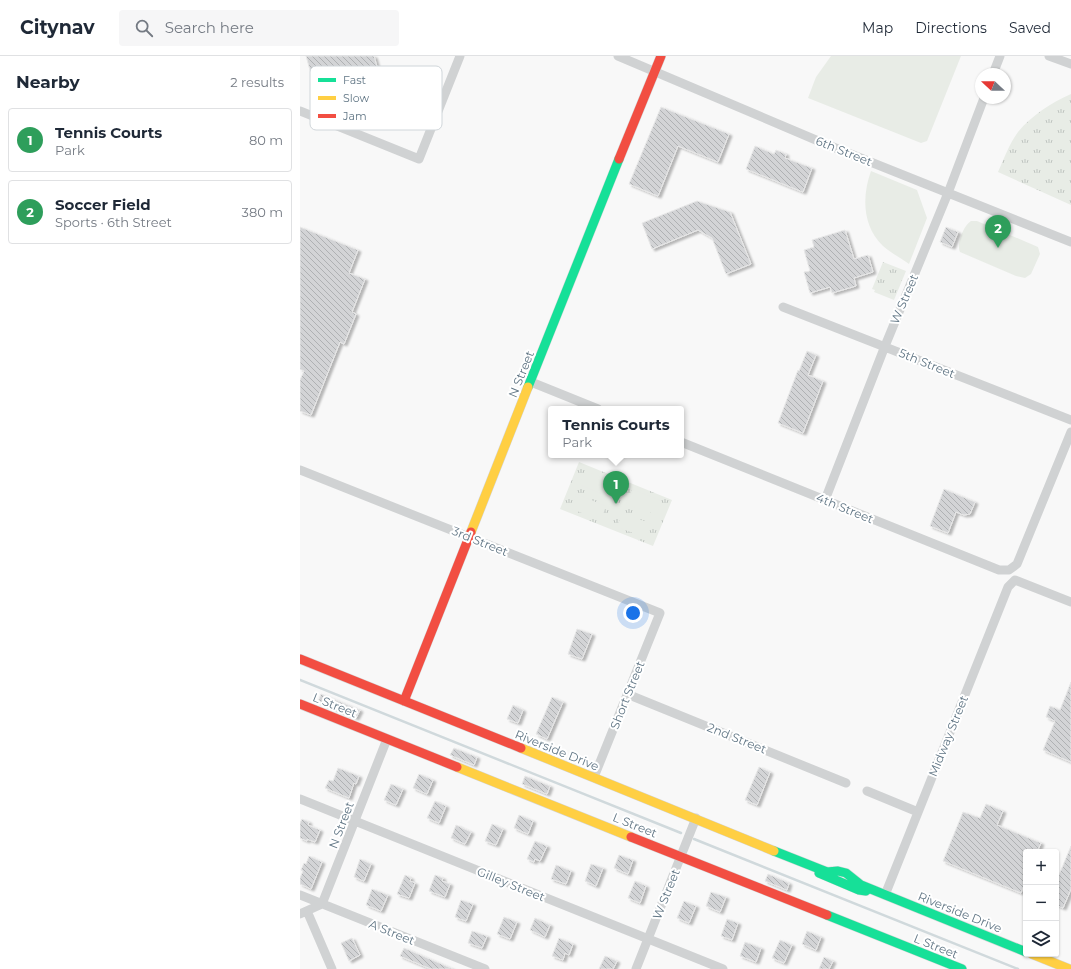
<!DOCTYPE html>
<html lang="en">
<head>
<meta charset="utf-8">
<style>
  :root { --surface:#fff; --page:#f6f6f7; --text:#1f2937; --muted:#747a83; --line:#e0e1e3; --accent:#55606c }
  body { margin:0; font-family:Montserrat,sans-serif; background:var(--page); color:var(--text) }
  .controls { position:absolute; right:12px; bottom:12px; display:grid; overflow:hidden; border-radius:4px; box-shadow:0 1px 3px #0004 }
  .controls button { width:36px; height:36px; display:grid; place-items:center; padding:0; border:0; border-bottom:1px solid var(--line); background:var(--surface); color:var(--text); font:20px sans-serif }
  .compass { position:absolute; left:675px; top:12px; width:36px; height:36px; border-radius:50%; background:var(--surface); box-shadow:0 1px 3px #0004; rotate:292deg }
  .you { position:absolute; left:333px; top:557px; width:14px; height:14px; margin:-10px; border:3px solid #fff; border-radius:50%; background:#1a73e8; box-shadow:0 0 0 6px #1a73e833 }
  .badge { display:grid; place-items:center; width:26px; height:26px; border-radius:50%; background:var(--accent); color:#fff; font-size:13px; font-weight:700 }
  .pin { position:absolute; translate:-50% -33px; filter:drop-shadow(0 1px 2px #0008) }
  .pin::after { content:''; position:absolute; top:21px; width:14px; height:12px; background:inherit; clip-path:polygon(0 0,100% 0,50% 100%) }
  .popup { position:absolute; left:248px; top:350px; width:136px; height:52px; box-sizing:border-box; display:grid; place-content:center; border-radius:4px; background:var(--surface); filter:drop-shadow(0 1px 3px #0005); font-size:13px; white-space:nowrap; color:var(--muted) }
  .popup b { font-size:15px; color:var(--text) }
  .popup::after { content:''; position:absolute; left:50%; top:100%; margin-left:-8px; border:8px solid transparent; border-top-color:var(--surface) }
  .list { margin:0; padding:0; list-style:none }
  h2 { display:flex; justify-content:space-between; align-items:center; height:52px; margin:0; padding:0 16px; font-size:17px }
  h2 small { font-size:13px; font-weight:400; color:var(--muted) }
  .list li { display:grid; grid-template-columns:26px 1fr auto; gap:12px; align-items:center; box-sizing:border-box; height:64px; margin:0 8px 8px; padding:0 8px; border:1px solid var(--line); border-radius:4px }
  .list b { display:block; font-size:15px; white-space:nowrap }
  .list p { margin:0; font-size:13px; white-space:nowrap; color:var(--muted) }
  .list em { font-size:13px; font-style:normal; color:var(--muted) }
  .icon { flex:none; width:22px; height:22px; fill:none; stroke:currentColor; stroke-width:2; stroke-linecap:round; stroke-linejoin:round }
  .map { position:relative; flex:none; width:771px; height:913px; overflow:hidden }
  header { display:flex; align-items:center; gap:24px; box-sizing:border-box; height:56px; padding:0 20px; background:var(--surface); border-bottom:1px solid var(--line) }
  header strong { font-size:19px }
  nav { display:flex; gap:22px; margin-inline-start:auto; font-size:14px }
  .search { width:280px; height:36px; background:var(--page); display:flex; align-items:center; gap:10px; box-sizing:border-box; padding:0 14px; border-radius:4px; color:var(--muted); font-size:15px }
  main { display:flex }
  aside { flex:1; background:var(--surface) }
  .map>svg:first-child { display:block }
</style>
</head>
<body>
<header>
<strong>Citynav</strong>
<div class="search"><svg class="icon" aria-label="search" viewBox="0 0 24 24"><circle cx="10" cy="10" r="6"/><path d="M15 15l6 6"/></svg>Search here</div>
<nav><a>Map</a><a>Directions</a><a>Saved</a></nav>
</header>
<main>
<aside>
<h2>Nearby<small>2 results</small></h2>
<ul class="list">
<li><span class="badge" style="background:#2e9e5b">1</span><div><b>Tennis Courts</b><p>Park</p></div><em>80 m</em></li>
<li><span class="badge" style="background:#2e9e5b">2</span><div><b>Soccer Field</b><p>Sports · 6th Street</p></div><em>380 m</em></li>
</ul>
</aside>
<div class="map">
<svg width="771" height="913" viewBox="0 0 771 913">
  <defs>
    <pattern id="grass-tufts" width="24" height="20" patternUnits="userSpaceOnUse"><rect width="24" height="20" fill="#e8ece6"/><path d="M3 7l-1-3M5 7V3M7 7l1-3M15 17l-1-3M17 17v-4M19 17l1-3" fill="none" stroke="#bfc4c0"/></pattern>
    <pattern id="building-back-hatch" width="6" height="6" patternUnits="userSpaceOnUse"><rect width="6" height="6" fill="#d3d4d6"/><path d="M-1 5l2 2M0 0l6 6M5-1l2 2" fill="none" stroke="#afb1b3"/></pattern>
    <filter id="shadow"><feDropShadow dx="3" dy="2" stdDeviation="1" flood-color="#0004"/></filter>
  </defs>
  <rect width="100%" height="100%" fill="#f8f8f8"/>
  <path fill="url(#grass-tufts)" d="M771,38V149L698,116C704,103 709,88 718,76C732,59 751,47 771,38Z
    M583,206L606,215L594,244L574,236L575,234L572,233Z
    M279,406L372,444L353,490L260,453Z"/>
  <path fill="#e8ece6" d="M531,0H661L627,85L621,87L508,42L516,21Z
    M571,115L617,134L627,162L609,208C601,202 591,197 583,190C562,170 562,140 571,115Z
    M671,165H677L738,191L740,198L731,218L725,222L716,220L660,196C656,188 664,169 671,165Z
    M285,415L316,426L310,441L280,429Z
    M332,433L362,445L357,459L326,448Z
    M276,438L306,450L301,464L271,453Z
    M322,457L352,468L347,482L317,471Z"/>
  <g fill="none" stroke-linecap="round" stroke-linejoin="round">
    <path stroke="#d0d9dc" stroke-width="2.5" d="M0,624L381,777
      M394,783L718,913"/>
  </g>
  <path fill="url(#building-back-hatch)" stroke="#e8e8e8" filter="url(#shadow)" d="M6,0H74L79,18L58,24L60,32L38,38L36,31L16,36Z
    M361,51L429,78L418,106L378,90L358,140L329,128Z
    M455,90L474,98L476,94L486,98L485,102L512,112L503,136L446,113Z
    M397,145L430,156L451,208L426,218L412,182L398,174L352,193L342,167Z
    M0,171L58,194L49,217L65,223L52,256L56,258L44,288L40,286L11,359L0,355V324L4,315L0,313Z
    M646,171L658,176L652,191L640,186Z
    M545,174L554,203L568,199L573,216L554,222L556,230L532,237L530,231L510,237L504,216L510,215L504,194L514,191L512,184Z
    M507,295L516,299L508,319L523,325L503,377L478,367L498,314L499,315Z
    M644,433L675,446L670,458L664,459L656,456L648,477L630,470Z
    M277,573L292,578L282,603L268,598Z
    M771,626V706L743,694L755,665L746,661L750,650L760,654Z
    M21,638L60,654L56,662L18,646Z
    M252,641L263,646L247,683L236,678Z
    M213,649L223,654L218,667L207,663Z
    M154,692L177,701L174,709L150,699Z
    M459,711L470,716L457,749L445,744Z
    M38,712L59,720L56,728L54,727L49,742L25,732L29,724L33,725Z
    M119,718L133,724L127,738L113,732Z
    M225,720L250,730L247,738L222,728Z
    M91,728L103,733L96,749L84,744Z
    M135,745L146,750L139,767L127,762Z
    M686,748L703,755L697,769L741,787L737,796H726V824L721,837L643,805L663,756L680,762Z
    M219,759L233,765L228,778L214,772Z
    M2,763L9,766L8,769L20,774L15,786L7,783V785L0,782V767Z
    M192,768L203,773L196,789L185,785Z
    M156,769L171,776L165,788L151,782Z
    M235,785L247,790L240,805L235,803L234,806L227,803Z
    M771,790V833L763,852L756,849V826Z
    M319,799L333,804L328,818L314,812Z
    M9,800L22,806L11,833L0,828V822L3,815L1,814L4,807L6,808Z
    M60,803L71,808L64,825L54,821Z
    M291,808L303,812L296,830L285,825Z
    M256,809L271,815L266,828L251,823Z
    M468,818L489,827L487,834L465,825Z
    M105,819L111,822L110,825L115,827L109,842L97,838Z
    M135,819L143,822L142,825L150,828L145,841L129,835Z
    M335,825L346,830L340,847L328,842Z
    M72,833L88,839L81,855L66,849Z
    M411,836L426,841L420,856L406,850Z
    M161,844L173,848L166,865L155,861Z
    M384,845L396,850L389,867L377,862Z
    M204,861L217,866L210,883L197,878Z
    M235,862L250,869L245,881L230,874Z
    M427,863L438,867L432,884L421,880Z
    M172,875L187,880L182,892L168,887Z
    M507,875L521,881L516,894L502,888Z
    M52,882L60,899L49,905L41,887Z
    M259,882L273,888L269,899L265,897L263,904L252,900Z
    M480,884L492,889L484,907L472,902Z
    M445,886L461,892L456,906L440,900Z
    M104,892L153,913H131L100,900Z
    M305,900L317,905L313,913H299Z
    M524,901L533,905L529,913H519Z"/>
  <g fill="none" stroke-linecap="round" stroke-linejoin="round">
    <g stroke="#d5d6d7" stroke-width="10">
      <path id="fast" d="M228,331L319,103
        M474,795L527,816L538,815L546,817L561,829L726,896
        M519,817L559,834L566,835
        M527,859L662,913"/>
    </g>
    <g stroke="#d5d6d7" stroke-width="10">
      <path id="slow" d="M171,476L228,331
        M221,692L474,795
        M157,711L331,781
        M732,898L769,913"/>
    </g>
    <g stroke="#d5d6d7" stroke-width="10">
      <path id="jam" d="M319,103L361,0
        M0,603L221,692
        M104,645L171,476
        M0,648L157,711
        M331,781L527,859"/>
    </g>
    <path stroke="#d0d2d3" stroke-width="9" d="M318,0L523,87L771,186
      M749,0L771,8
      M693,18L700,0
      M0,55L119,103L160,0
      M483,251L771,364
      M231,326L298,353
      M381,386L699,514H709L717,508L771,376
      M0,414L360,557L294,721
      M525,444L585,290L648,137L684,42
      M327,638L546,727
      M567,735L618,756
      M0,743L423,913
      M0,839L185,913
      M585,839L708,531L715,524L771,546
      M7,855L32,913
      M0,858L22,848L87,683
      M336,913L396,762"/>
    <use href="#fast" stroke="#16e098" stroke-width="9"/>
    <use href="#slow" stroke="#ffcf43" stroke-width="9"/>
    <use href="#jam" stroke="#f24e42" stroke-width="9"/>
  </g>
  <g text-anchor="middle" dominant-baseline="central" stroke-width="4" stroke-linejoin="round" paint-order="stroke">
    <g font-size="12" fill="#617685" stroke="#fff">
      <text transform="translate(544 95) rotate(22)">6th Street</text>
      <text transform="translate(604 243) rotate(-67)">W Street</text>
      <text transform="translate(627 307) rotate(22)">5th Street</text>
      <text transform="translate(221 318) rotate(-68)">N Street</text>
      <text transform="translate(545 452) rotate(22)">4th Street</text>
      <text transform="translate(180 485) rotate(22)">3rd Street</text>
      <text transform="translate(327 639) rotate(-68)">Short Street</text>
      <text transform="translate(35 649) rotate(22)">L Street</text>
      <text transform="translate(648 680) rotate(-68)">Midway Street</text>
      <text transform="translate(437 682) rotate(22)">2nd Street</text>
      <text transform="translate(257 694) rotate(22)">Riverside Drive</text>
      <text transform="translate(41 769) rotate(-69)">N Street</text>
      <text transform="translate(335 769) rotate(22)">L Street</text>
      <text transform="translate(211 828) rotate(22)">Gilley Street</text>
      <text transform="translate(366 838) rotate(-68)">W Street</text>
      <text transform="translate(660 856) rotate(22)">Riverside Drive</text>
      <text transform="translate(92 876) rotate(22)">A Street</text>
      <text transform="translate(636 890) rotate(22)">L Street</text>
    </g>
  </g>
  <rect x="10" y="10" width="132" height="64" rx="6" fill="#fff" stroke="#d0d6da" stroke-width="1"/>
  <rect x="18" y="22" width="18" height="4" fill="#16e098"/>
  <rect x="18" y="40" width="18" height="4" fill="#ffcf43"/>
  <rect x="18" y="58" width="18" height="4" fill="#f24e42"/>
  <g font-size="11" fill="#617685">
    <text x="43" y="28">Fast</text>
    <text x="43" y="46">Slow</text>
    <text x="43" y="64">Jam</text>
  </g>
</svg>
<div class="controls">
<button>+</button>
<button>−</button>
<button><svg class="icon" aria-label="layers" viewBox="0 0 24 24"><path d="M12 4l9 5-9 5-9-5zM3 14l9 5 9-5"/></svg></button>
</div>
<svg class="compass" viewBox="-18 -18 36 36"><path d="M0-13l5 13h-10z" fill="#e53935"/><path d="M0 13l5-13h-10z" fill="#747a83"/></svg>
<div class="you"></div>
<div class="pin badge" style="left:316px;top:448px;background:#2e9e5b">1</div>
<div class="popup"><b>Tennis Courts</b>Park</div>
<div class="pin badge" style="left:698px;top:192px;background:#2e9e5b">2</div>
</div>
</main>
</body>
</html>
